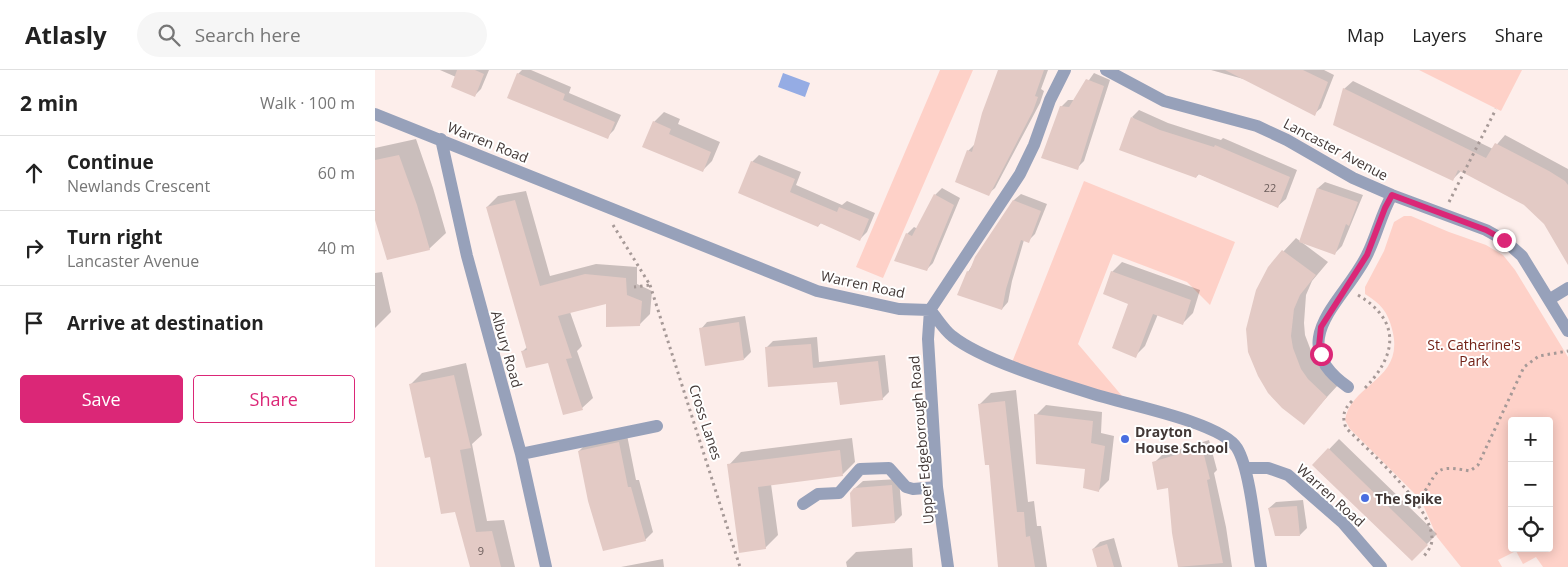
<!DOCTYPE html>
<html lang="en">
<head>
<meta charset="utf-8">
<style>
  :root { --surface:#fff; --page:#f6f6f6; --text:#222; --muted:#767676; --line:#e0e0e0; --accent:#db2777 }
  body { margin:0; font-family:"Open Sans",sans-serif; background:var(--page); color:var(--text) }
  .controls { position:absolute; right:15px; bottom:15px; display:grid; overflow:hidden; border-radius:5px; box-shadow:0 2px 12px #0003 }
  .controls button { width:45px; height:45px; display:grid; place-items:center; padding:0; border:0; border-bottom:1px solid var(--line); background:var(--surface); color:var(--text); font:25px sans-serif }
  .stop { position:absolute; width:15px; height:15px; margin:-11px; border:4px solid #db2777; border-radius:50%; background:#fff }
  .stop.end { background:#db2777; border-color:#fff; box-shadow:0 1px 5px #0008 }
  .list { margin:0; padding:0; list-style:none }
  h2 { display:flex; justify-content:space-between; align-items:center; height:65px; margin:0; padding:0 20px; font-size:21px }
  h2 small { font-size:16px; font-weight:400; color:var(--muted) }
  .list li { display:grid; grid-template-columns:32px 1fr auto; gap:15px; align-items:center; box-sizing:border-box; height:75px; padding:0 20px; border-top:1px solid var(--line) }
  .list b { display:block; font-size:19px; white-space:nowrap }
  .list p { margin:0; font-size:16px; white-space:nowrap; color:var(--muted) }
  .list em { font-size:16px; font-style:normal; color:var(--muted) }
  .actions { display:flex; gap:10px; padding:15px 20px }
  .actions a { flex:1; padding:11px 0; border:1px solid var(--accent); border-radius:5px; text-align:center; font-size:18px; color:var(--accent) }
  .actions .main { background:var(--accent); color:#fff }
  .icon { flex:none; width:28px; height:28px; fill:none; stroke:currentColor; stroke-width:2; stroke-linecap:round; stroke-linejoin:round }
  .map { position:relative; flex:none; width:1193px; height:497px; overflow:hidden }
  header { display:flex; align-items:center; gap:30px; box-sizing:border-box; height:70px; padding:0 25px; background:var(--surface); border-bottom:1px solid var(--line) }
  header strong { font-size:24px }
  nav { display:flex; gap:28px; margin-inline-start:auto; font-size:18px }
  .search { width:350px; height:45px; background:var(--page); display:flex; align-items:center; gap:12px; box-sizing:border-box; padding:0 18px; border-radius:28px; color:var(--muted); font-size:19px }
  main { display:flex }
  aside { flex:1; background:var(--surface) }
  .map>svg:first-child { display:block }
</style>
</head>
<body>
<header>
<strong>Atlasly</strong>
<div class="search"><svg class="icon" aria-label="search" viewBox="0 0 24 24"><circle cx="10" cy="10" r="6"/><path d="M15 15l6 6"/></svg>Search here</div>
<nav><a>Map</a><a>Layers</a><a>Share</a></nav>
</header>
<main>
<aside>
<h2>2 min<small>Walk · 100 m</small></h2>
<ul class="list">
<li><svg class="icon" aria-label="ahead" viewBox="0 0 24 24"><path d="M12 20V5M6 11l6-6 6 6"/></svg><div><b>Continue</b><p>Newlands Crescent</p></div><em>60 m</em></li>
<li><svg class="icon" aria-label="right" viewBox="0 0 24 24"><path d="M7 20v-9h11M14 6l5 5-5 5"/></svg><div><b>Turn right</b><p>Lancaster Avenue</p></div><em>40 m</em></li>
<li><svg class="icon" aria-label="arrive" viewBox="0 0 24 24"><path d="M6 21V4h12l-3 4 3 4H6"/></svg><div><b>Arrive at destination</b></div></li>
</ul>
<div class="actions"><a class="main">Save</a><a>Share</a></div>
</aside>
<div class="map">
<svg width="1193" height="497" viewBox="0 0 1193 497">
  <rect width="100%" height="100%" fill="#fdeeeb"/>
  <path fill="#fed1c8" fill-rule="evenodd" d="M565,0H598L508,208L481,197Z
    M1044,0H1147L1126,41Z
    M709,111L860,172L835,235L812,212L738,184L703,274L753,333L636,295Z
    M1029,146H1036L1074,162L1111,175L1128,185L1140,200L1193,287V497H1168L1161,487L1148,494L1141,481L1123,490L1127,497H1086L1062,467L1046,430L975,359L970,350C976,313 1031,310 1017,259C1013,242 1005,233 990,224V217L1009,181L1019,152ZM1137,351H1174V478H1137Z"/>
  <path fill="#95ace4" d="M408,3L435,13L430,27L403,17Z"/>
  <path fill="#0003" d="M65,0H114L106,19L99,26L81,7Z
    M147,0H156L196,17L194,23L246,45L239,60L232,67L143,4Z
    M625,0H673L666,19L669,21L665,33L620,118L613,124L593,81L600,74Z
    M836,0H949L959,5L946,38L939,44L872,10Z
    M719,3L735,10L709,91L702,98L686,37L693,30H700Z
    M978,11L1118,79L1130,65L1193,99V193L1170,153L1150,134L1086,101L1077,110L969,19Z
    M764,40L793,53L846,70L848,68L922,100L911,129L903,136L824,104L821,107L757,47Z
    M289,42L305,49L303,54L345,72L337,91L327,101L279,52Z
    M41,69L58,118L71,163L54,179L0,126V78Z
    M384,85L426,102L421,115L467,135L472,131L500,143L492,162L485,169L446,153L443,156L377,92Z
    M950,112L988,125L967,176L960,183L943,118Z
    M567,118L585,128L558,193L551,200L532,164L539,157L543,159L560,125Z
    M151,121L175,206L221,194L262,197V214L277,221L275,244L264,255L232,232L195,242L207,276L202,281L218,328L207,338L173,292L148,281L153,276L112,137L123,126Z
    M646,124L672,134L660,164L653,171L649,170L637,211L633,232L627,239L593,202L639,130Z
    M921,168L953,192L937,211L931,225L929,253L930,265L938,286L945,297L964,314L928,353L894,197Z
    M747,192L825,220L818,243L808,253L783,244L770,276L760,286L754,233L737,202Z
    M7,202L16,242L0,258V203Z
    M370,246L376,282L369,289L326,259L332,252Z
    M442,267L444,292L510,285L514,322L507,329L392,277L398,271Z
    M91,293L107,365L97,374L112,451L129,450L140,497H96L81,441L56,385L35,315L47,303Z
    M641,320L653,432L659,431L662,456H666L672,497H625L615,394L604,335L616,323Z
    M671,335L727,342L726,363L739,366L734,410L724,420L711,398L661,345Z
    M252,365L261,410H264L278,462L270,470L204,381L212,373Z
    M477,368L480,392L468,404L396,414L403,465L390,478L354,395L366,382Z
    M964,369L1062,464L1037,489L939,395Z
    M834,370L842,400L839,403L851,457L857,497H804L798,462L794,416L779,393L787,385Z
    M524,409L527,445L520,452L480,418L488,411Z
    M928,430L932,458L925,465L894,438L901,432Z
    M739,468L747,497H724L718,479L725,472Z
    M537,478L538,497H472L471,492L481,482Z
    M288,489L289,497H246Z"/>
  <path fill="#e3cac5" d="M82,0H100L109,4L100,27L76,17Z
    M623,0H669L660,26L663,27L658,41L614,126L580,112L592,80L597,82L607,43Z
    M850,0H928L953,12L940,46Z
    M142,3L190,24L188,30L240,52L233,69L132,28Z
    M711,9L729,16L703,100L666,88L685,36L694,37Z
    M968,18L1111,88L1120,73L1174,101L1190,111L1193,115V195L1169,154L1149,135L1083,100L1078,111L958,55Z
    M756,47L785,60L839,77L840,75L915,107L903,138L823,104L821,108L744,80Z
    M278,51L296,59L294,64L336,82L328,102L267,77Z
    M24,85L42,135L55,180L12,190L0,150V90Z
    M376,91L420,109L415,122L462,142L464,137L494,149L485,171L445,153L443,157L363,123Z
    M942,118L983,132L974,156L971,154L960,185L924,172Z
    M559,124L579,135L552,201L519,191L531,163L537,166Z
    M140,130L165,216L210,204L251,208L252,225L267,231L265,256L231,257V234L183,246L197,288L191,289L208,340L188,345L173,293L151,298L146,281L152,280L111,137Z
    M638,130L666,141L654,173L646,170L631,219L627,240L582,225L592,201L594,202L600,187Z
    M907,180L941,205L925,225L919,239L916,266L918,278L926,299L933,309L952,327L929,355L907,338L893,323L883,306L873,282L871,259L881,220L893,197Z
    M736,201L816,230L808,255L778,244L761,288L737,278L753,234L728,224Z
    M364,252L369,290L330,296L324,258Z
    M436,274L438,298L503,291L508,330L465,335L462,312L393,317L390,277Z
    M79,305L96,378L85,380L101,462L117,461L126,497H95L80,442L66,444L55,387L50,388L34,314Z
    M630,331L642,442H649L651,467L655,466L660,497H623L614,395H610L603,334Z
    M659,344L718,351L716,373L730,376L724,422L708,418L710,399L661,394Z
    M244,372L253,417H256L271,471L228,481L213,431L203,381Z
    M827,377L835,409L832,410L848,493L803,497L797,463L793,418L782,420L777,392Z
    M953,378L1053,475L1037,491L937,395Z
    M465,380L468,406L383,417L391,479L364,483L352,394Z
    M517,415L520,453L477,457L475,423L479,418Z
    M922,436L925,466H900L893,438Z
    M732,474L739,497H722L717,479Z"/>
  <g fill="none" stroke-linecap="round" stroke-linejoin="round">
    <path stroke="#a69997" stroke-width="3" stroke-dasharray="2.5 4" stroke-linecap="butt" d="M1074,132L1121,39
      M238,155L275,215L259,217
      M275,215L365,497
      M983,225C1028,252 1021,287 988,320
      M977,331C968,340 967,347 971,358C994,381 1057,436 1057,469C1057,476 1053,481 1049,486
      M1042,431C1066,404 1053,393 1095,401L1103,395L1149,297L1164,286L1193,281"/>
    <path stroke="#97a1ba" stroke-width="12" d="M731,0L789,31L882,56L912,70L978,108L1017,125L1111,160L1129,170L1147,186L1193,261
      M0,44L442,221L524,239L555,240C562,248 569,260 577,266C608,291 686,314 725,326C755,335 847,353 862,378C876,401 881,468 886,497
      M66,69L92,186L146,384L171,497
      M1175,229L1193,218
      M973,317C907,271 969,232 992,185C1002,165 1006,144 1017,125
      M146,384L282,356
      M870,398H893L913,405L968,453L1006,497
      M428,434L443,424L464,423L485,399L514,398L531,417L538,419L562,417
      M573,497L562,417L553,269L555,240L645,104L659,75L675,30L690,0"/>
  </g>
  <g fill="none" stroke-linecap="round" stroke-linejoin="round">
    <path stroke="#db2777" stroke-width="6" d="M946,284L944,276L946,257L992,185L1010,138L1017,125L1111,160L1129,170"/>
  </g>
  <g fill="#496de0" stroke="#fff" stroke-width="2">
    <circle cx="750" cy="369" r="5"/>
    <circle cx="990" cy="428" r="5"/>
  </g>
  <g text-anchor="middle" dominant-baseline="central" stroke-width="4" stroke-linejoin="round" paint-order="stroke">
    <g font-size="11" fill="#6a5c5a">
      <text x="895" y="117">22</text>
      <text x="106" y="480">9</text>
    </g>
    <g font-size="14" fill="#423836" stroke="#fff">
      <text transform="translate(113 72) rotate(22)">Warren Road</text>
      <text transform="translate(961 79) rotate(28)">Lancaster Avenue</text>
      <text transform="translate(488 214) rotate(12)">Warren Road</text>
      <text transform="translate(132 279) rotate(74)">Albury Road</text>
      <text transform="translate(331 352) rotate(72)">Cross Lanes</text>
      <text transform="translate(546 370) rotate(-95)">Upper Edgeborough Road</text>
      <text transform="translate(956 425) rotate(42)">Warren Road</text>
    </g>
    <g font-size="14" fill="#722116" stroke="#fff">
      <text x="1099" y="274">St. Catherine's<tspan x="1099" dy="16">Park</tspan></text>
    </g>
    <g font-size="14" font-weight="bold" fill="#423836" stroke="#fff" text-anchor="start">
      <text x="760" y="361">Drayton<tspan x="760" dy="16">House School</tspan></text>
      <text x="1000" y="428">The Spike</text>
    </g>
  </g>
</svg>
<div class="controls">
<button>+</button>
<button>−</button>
<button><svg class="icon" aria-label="locate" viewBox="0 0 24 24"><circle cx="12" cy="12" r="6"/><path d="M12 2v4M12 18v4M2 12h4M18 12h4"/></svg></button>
</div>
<div class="stop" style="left:946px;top:284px"></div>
<div class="stop end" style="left:1129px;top:170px"></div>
</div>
</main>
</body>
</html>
